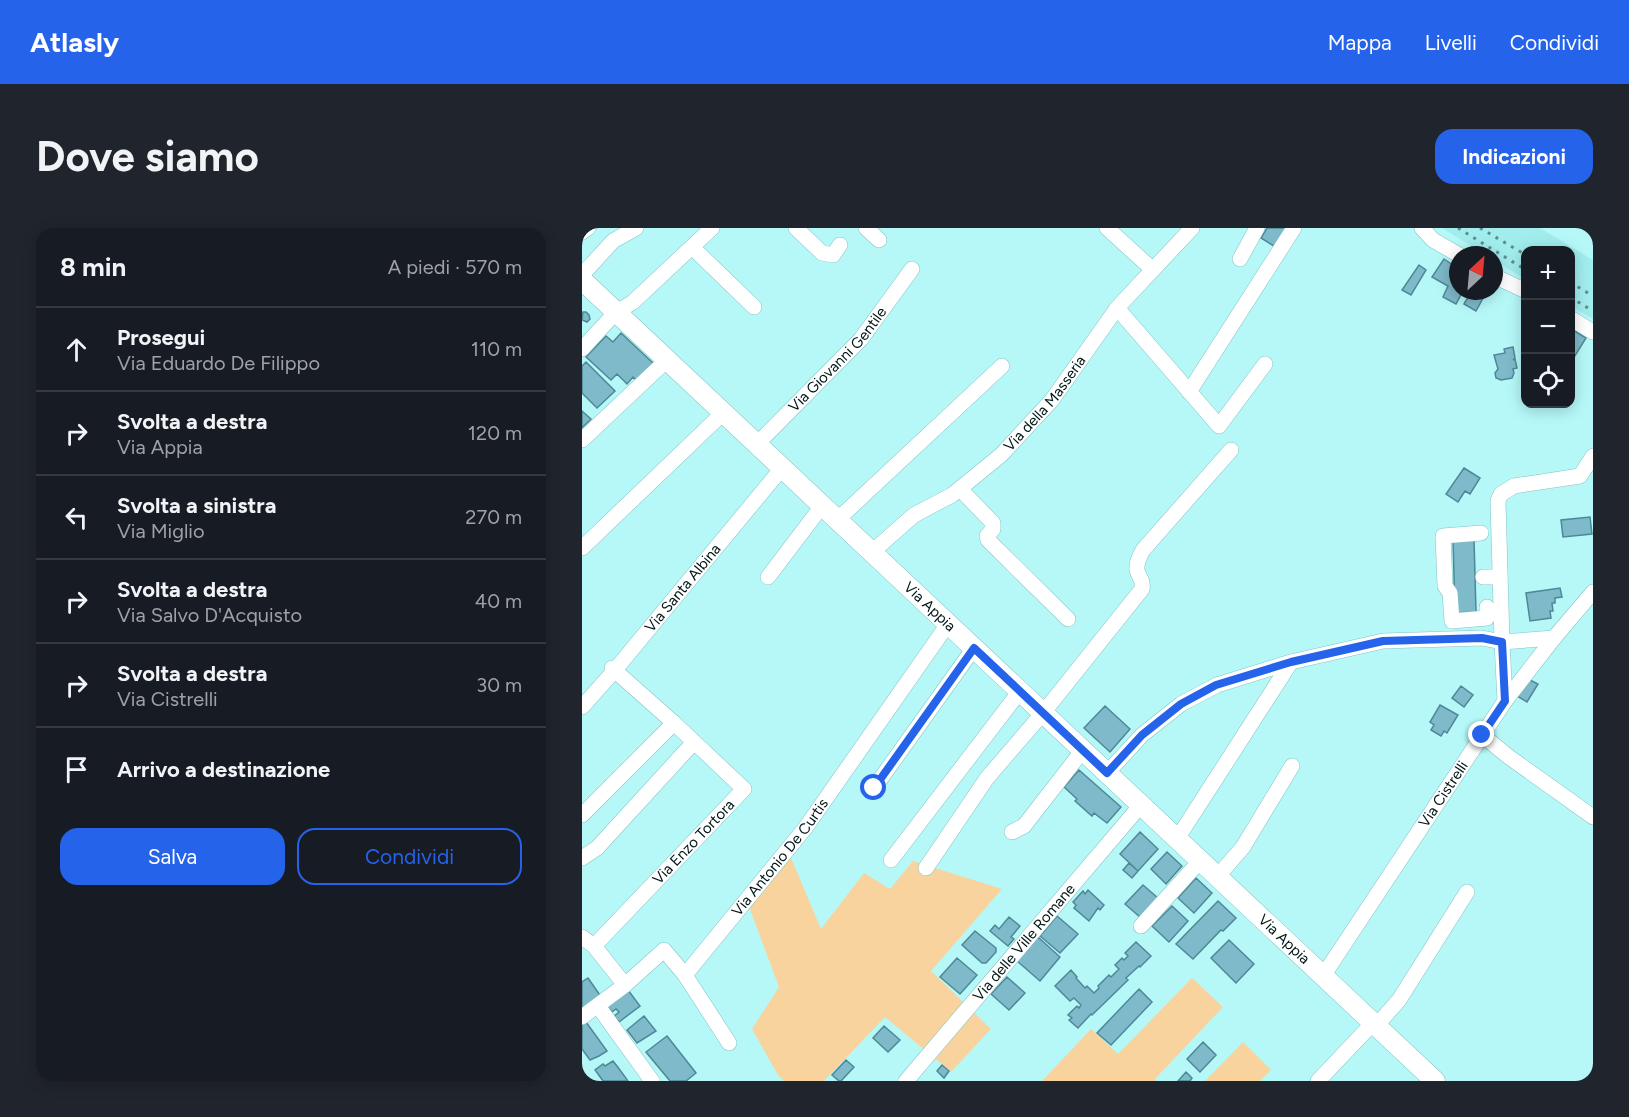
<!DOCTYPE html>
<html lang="it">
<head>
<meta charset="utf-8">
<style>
  :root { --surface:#171b24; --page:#20242c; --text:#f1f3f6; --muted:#9ea1a6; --line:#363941; --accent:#2563eb }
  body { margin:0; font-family:Figtree,sans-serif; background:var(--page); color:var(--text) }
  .controls { position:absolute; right:18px; top:18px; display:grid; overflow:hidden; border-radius:12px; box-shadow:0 3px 15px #0003 }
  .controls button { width:54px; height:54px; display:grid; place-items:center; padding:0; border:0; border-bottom:2px solid var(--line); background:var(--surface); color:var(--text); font:30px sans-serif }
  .compass { position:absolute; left:867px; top:18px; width:54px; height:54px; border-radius:50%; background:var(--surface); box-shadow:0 3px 15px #0003; rotate:26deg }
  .stop { position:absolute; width:18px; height:18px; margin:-14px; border:4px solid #2563eb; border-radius:50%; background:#fff }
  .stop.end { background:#2563eb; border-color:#fff; box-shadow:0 2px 6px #0008 }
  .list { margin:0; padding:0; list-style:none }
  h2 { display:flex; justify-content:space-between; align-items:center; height:78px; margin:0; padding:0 24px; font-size:26px }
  h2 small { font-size:20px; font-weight:400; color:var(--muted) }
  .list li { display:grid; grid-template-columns:39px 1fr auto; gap:18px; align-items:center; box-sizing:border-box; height:84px; padding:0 24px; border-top:2px solid var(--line) }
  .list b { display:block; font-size:22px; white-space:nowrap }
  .list p { margin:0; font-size:20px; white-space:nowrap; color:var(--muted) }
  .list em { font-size:20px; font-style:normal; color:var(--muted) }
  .actions { display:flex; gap:12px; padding:18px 24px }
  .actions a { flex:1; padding:14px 0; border:2px solid var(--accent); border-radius:18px; text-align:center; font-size:21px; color:var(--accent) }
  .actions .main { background:var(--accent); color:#fff }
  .icon { flex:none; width:33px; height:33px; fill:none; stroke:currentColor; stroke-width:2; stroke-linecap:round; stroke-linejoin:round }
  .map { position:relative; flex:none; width:1011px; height:853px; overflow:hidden; border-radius:18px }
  header { display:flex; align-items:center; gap:36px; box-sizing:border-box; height:84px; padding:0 30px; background:var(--accent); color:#fff }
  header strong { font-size:28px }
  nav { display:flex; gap:33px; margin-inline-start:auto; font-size:21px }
  .intro { display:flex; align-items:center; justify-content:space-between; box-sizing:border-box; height:144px; padding:0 36px }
  h1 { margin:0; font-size:42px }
  .button { padding:15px 27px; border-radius:18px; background:var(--accent); color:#fff; font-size:21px; font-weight:700 }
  main { display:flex; gap:36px; padding:0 36px }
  aside { flex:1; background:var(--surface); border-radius:18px; box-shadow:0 3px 15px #0003 }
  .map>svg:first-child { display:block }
</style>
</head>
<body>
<header>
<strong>Atlasly</strong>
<nav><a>Mappa</a><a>Livelli</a><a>Condividi</a></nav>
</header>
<div class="intro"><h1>Dove siamo</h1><a class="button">Indicazioni</a></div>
<main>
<aside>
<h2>8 min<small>A piedi · 570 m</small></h2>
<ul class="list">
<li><svg class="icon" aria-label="ahead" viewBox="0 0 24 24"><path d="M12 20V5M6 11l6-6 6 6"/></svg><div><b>Prosegui</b><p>Via Eduardo De Filippo</p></div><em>110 m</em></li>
<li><svg class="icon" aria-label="right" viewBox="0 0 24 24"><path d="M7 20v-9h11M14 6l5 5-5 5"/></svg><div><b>Svolta a destra</b><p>Via Appia</p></div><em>120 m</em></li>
<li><svg class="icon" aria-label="left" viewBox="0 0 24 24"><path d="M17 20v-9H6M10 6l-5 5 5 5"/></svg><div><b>Svolta a sinistra</b><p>Via Miglio</p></div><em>270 m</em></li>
<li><svg class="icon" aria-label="right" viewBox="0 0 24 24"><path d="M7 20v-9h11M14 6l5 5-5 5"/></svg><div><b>Svolta a destra</b><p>Via Salvo D'Acquisto</p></div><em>40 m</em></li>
<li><svg class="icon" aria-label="right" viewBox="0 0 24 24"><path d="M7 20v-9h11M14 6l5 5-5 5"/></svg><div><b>Svolta a destra</b><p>Via Cistrelli</p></div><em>30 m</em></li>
<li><svg class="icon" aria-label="arrive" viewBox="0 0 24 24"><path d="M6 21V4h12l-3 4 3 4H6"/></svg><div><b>Arrivo a destinazione</b></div></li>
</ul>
<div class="actions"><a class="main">Salva</a><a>Condividi</a></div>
</aside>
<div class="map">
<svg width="1011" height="853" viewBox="0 0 1011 853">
  <rect width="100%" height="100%" fill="#b6f8f8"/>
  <path fill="#a1edee" d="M860,0H958L1011,32V91L989,78L988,22H944L943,51L912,32V27H904Z"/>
  <path fill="#f8d39e" d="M207,625L239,701L282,645L308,661L331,633L420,661L349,743L409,801L369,844L303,789L242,853H202L196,847L170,801L197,759L166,676Z
    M610,750L641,779L573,851L574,853H460L509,801L536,826Z
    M661,814L689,842L678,853H623Z"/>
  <path fill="#7fbaca" stroke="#4e8897" stroke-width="1.5" d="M685,0H708L695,20L679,10Z
    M862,31L874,39L876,38V63H881L874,76L861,69L866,58L850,49Z
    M837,37L844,42L829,67L820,62Z
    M888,63H905L894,83L882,76L889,64Z
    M1,84H4L7,87L8,91L5,94L0,92Z
    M988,100L1004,110L991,131L988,129Z
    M39,105L73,137L57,155L51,149L45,156L35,146L29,152L4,129L24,108L31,114Z
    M931,119L933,130L931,132L933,131L935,140L931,141L932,145L930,150L919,152L914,150L913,145L916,141L912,127L923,125L922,121Z
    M4,134L33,163L15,180L0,165V138Z
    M0,183L9,191L0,200Z
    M882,240L898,250L888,266L883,263L876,274L864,266Z
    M1008,289L1010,306L981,309L979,292Z
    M892,310L894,384L873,385L871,311Z
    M978,360L980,369L973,370V375H970L971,383H968L969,390L948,393L944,365Z
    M946,451L956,456L945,474L935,468Z
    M879,458L891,467L882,479L870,470Z
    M858,477L876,487L865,505L862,503L859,508L849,502L852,497L848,494Z
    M523,478L548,501L528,524L502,500Z
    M497,542L539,579L525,595L512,585L510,588L493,573L495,571L482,559Z
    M558,604L576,621L556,643L538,626Z
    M585,624L600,638L584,656L569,641Z
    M547,635L556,643L550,650L541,642Z
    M614,650L630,665L612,685L596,670Z
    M561,657L576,670L559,690L543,676Z
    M506,662L522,677L518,682L516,680L507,693L492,680L494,677L491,674L501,663L503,666Z
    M636,673L654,690L641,703L639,702L611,731L594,716Z
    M590,678L606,693L587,714L570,698Z
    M475,688L496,706L478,725L458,708Z
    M427,689L438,698L429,709L432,711L426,718L408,703L413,697L417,701Z
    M393,703L414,720V724L404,735H400L380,717Z
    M456,709L478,729L458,753L435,733Z
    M647,712L672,736L654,755L629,730Z
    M554,714L569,728L558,739L557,738L544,750L546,752L510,787L509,786L496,800L487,792L490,790L486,787L495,778L497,780L499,777L492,770L488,773L473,758L489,742L495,749L494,750L503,760L505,758L512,765L517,760L516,758L527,747L529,749L537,741L533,737L540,730L542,732L546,728L543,725Z
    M375,730L395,747L378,766L358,749Z
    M425,749L443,765L427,782L409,766Z
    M6,750L20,770L0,784V754Z
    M557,761L570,774L529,817L515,805Z
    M46,762L58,778L37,794L32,788L37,784L34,781L30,784L25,778Z
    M62,788L74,803L55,815L45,802Z
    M4,794L25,823L17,828L8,832L0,821V797Z
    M302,798L318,812L306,824L291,810Z
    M85,808L114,845L104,853H88L64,824Z
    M621,814L634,827L618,844L605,831Z
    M264,832L272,839L259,853H257L250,847Z
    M31,833L35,838L46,853H21L13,842L21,836L23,838Z
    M360,837L367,843L362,850L355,843Z
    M604,844L610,850L608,853H596Z"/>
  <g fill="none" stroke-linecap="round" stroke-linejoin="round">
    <g stroke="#83c3c4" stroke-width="16">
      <g id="minor">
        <path d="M214,0L240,25L251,27L258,17"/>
        <path d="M284,0L297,12"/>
        <path d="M525,0L570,41"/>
        <path d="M840,0L851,12L877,27"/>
        <path d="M0,4L6,0"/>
        <path d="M110,19L172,79"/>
        <path d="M658,31L675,0"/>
        <path d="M0,47L31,13L54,0"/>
        <path d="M912,48L944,63"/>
        <path d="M535,80L637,198L683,136"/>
        <path d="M988,90L1011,104"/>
        <path d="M0,121L34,84L43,79L51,74L130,0"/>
        <path d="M607,164L712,0"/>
        <path d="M0,212L85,132"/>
        <path id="s1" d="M175,216L279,111L330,41"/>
        <path d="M378,261L411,295V301L405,308L406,312L486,391"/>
        <path d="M255,292L420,138"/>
        <path d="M899,305L861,308L863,358L868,365L870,393L905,390V379"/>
        <path d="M0,320L141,185"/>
        <path id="s2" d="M290,324L332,287L370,267L419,227L470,172L535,80L610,0"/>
        <path d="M186,349L240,278"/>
        <path d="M901,349H918"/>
        <path d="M923,473L920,414L916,273L919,266L932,258L998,248L1011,228"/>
        <path id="s3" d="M0,479L33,442L200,240"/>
        <path d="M900,507L927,529L1011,589"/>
        <path d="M525,545L560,507L599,476L635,457L709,434L801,413L900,410L920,414L972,410"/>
        <path d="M292,560L392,420"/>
        <path d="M0,587L92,495"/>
        <path d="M430,604L442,598L501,522"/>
        <path d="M595,611L709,434"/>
        <path d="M0,630L15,620L112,514"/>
        <path d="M309,632L438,463"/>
        <path d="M344,640L405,550L461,485L560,361C562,352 557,350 555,342C554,335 558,328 561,322L649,222"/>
        <path d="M635,649L661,619L710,538"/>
        <path d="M559,698L618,633"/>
        <path d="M0,709L12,718L43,757"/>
        <path id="s4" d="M12,718L162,561L92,495L30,440"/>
        <path d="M103,747L147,815"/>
        <path id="s5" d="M741,748L923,473L972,410L1011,364"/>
        <path d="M16,778L70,853"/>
        <path id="s6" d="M0,789L43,757L82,722L103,747L224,599L366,396"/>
        <path d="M794,798L817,772L885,664"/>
        <path id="s7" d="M324,853L559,577"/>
        <path d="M736,853L791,795"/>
      </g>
    </g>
    <g stroke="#83c3c4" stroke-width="21">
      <g id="major">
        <path id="s8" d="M0,52L853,853"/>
      </g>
    </g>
    <use href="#minor" stroke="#fff" stroke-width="15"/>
    <use href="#major" stroke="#fff" stroke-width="20"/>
    <path stroke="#5f8d8d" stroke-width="3" stroke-dasharray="3 6" stroke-linecap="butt" d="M876,0L944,42
      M898,0L944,27
      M988,54L1011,68
      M988,69L1011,83"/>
  </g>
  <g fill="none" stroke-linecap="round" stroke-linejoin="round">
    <path stroke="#2563eb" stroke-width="8" d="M292,560L392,420L525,545L560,507L599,476L634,457L709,434L801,413L900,410L920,414L923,473L900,507"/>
  </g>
  <g text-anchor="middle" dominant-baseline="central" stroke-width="4.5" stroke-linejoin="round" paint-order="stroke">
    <g font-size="15" fill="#001717" stroke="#e3fcfc">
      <text stroke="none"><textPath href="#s1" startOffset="117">Via Giovanni Gentile</textPath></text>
      <text stroke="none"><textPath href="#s2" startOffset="230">Via della Masseria</textPath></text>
      <text stroke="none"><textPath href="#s3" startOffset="156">Via Santa Albina</textPath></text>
      <text stroke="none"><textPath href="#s8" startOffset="477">Via Appia</textPath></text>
      <text stroke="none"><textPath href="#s5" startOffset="218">Via Cistrelli</textPath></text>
      <text stroke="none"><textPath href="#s4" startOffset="144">Via Enzo Tortora</textPath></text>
      <text stroke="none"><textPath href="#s6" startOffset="290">Via Antonio De Curtis</textPath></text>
      <text stroke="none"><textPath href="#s8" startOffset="963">Via Appia</textPath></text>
      <text stroke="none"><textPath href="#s7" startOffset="182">Via delle Ville Romane</textPath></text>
    </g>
  </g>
</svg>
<div class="controls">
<button>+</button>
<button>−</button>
<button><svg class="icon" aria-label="locate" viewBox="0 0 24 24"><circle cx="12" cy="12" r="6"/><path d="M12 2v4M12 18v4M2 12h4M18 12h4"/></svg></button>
</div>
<svg class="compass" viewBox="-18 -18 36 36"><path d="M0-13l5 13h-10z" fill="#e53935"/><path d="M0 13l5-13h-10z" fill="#9ea1a6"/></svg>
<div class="stop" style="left:292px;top:560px"></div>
<div class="stop end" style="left:900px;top:507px"></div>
</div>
</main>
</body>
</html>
